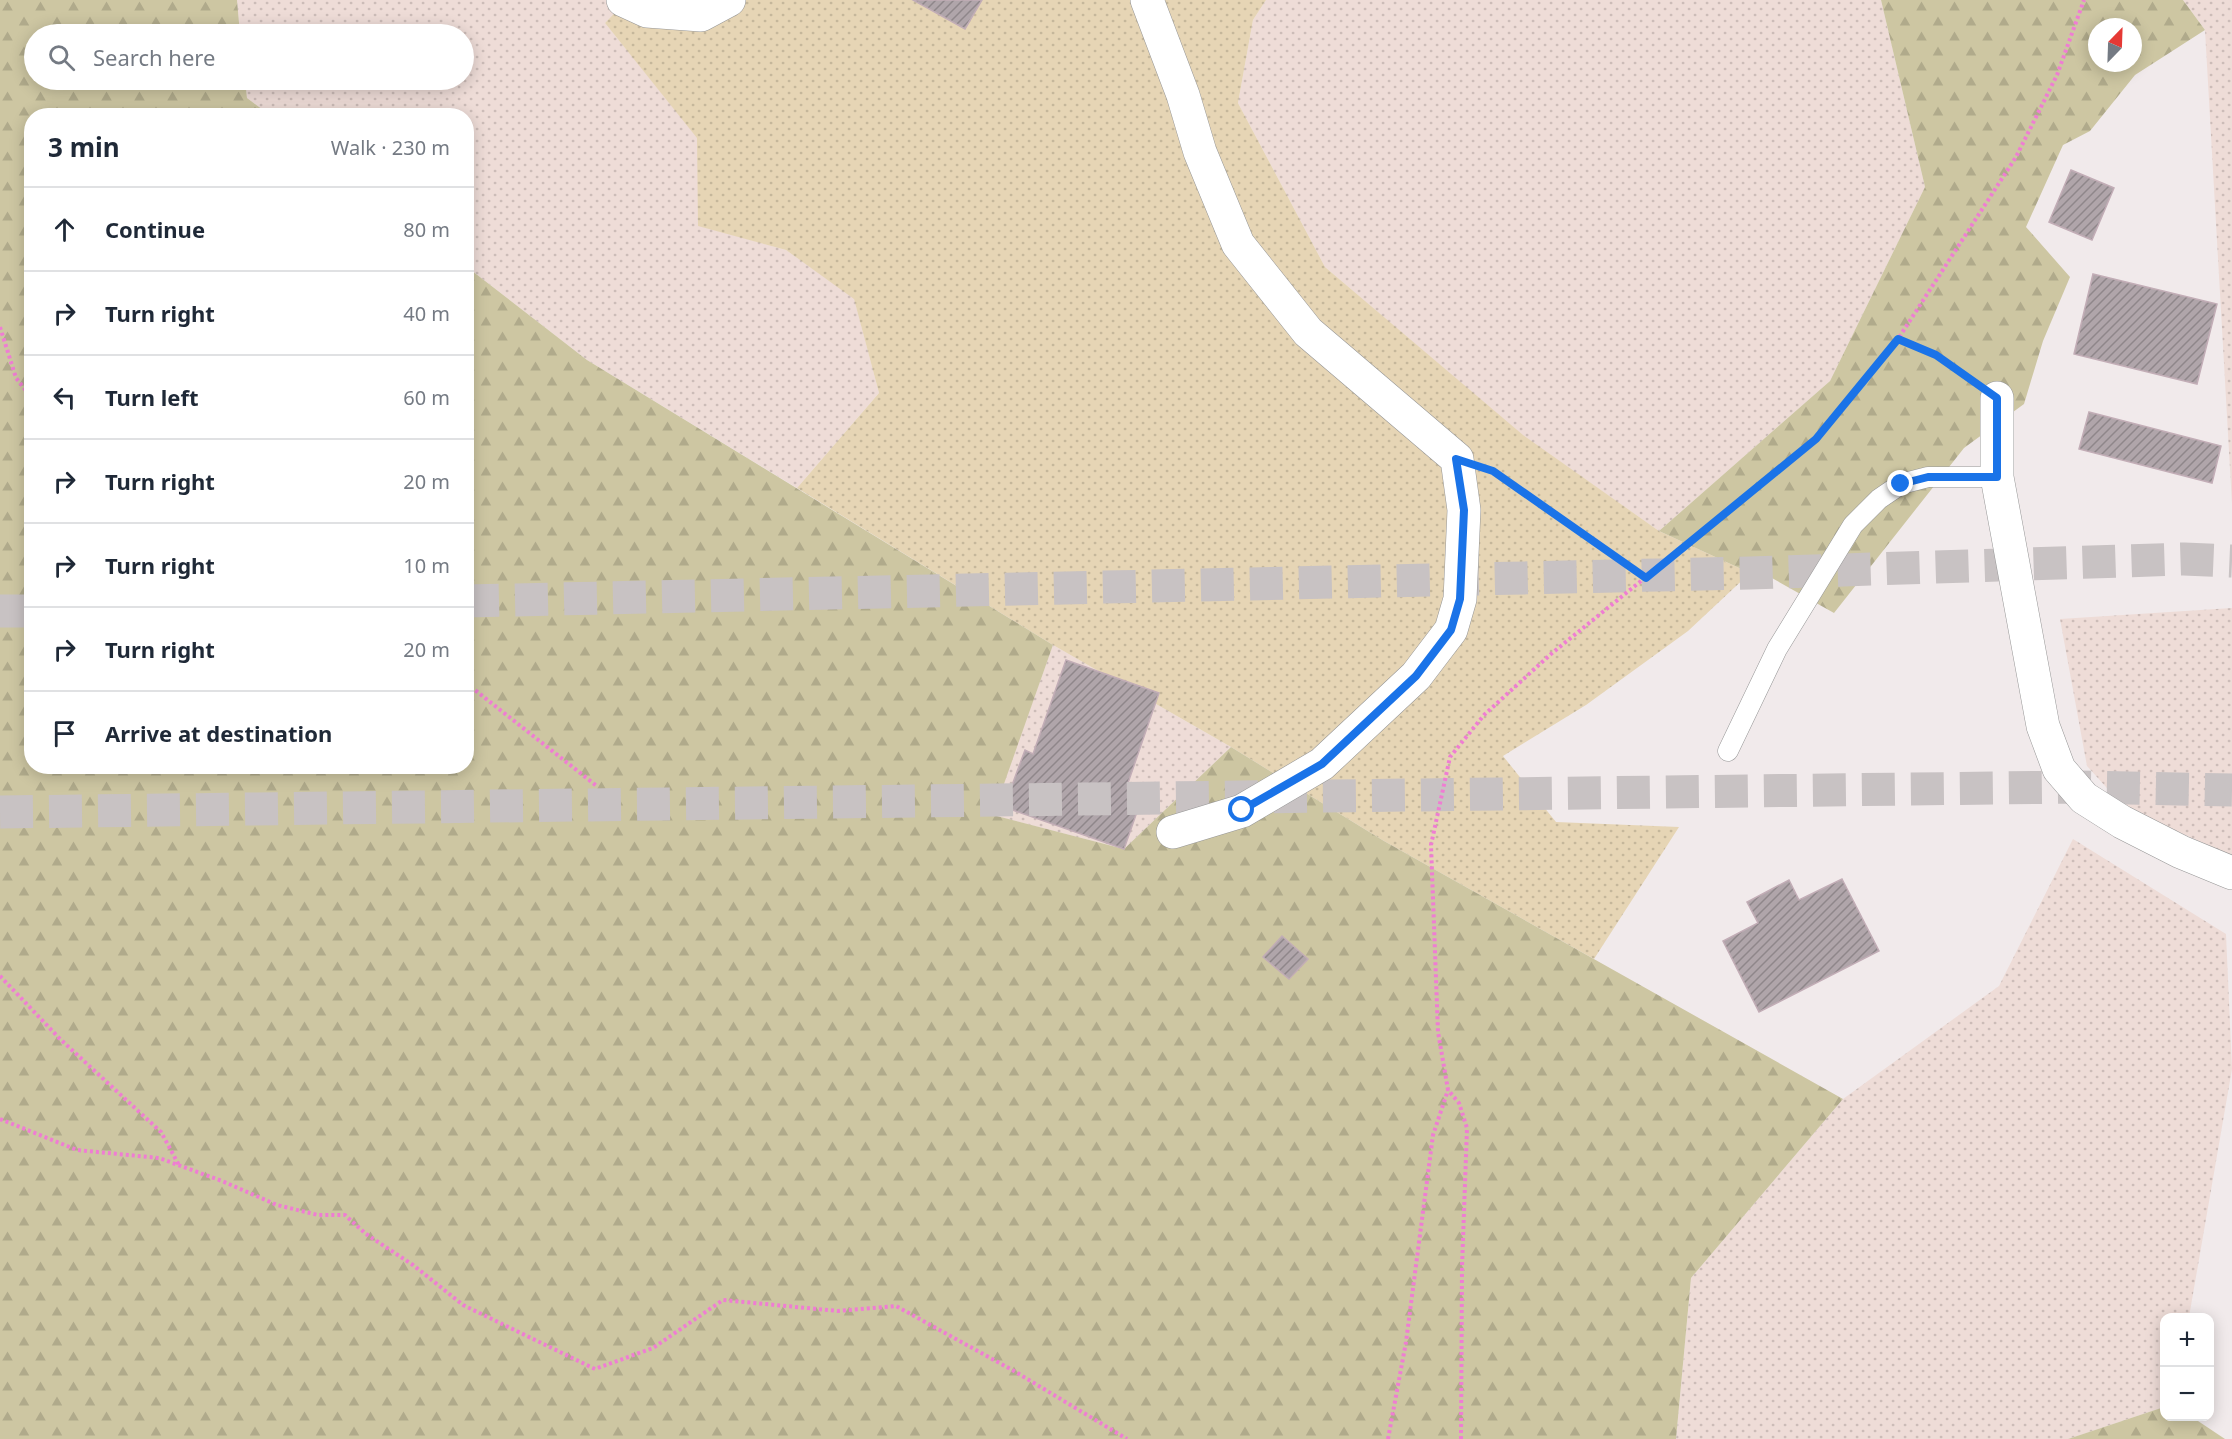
<!DOCTYPE html>
<html lang="en">
<head>
<meta charset="utf-8">
<style>
  :root { --surface:#fff; --page:#f6f6f7; --text:#1f2937; --muted:#747a83; --line:#e0e1e3 }
  body { margin:0; font-family:"Noto Sans",sans-serif; background:var(--page); color:var(--text) }
  .controls { position:absolute; right:18px; bottom:18px; display:grid; overflow:hidden; border-radius:12px; box-shadow:0 3px 15px #0003 }
  .controls button { width:54px; height:54px; display:grid; place-items:center; padding:0; border:0; border-bottom:2px solid var(--line); background:var(--surface); color:var(--text); font:30px sans-serif }
  .compass { position:absolute; left:2088px; top:18px; width:54px; height:54px; border-radius:50%; background:var(--surface); box-shadow:0 3px 15px #0003; rotate:23deg }
  .stop { position:absolute; width:18px; height:18px; margin:-14px; border:4px solid #1a73e8; border-radius:50%; background:#fff }
  .stop.end { background:#1a73e8; border-color:#fff; box-shadow:0 2px 6px #0008 }
  .list { margin:0; padding:0; list-style:none }
  h2 { display:flex; justify-content:space-between; align-items:center; height:78px; margin:0; padding:0 24px; font-size:26px }
  h2 small { font-size:20px; font-weight:400; color:var(--muted) }
  .list li { display:grid; grid-template-columns:39px 1fr auto; gap:18px; align-items:center; box-sizing:border-box; height:84px; padding:0 24px; border-top:2px solid var(--line) }
  .list b { display:block; font-size:22px; white-space:nowrap }
  .list em { font-size:20px; font-style:normal; color:var(--muted) }
  .icon { flex:none; width:33px; height:33px; fill:none; stroke:currentColor; stroke-width:2; stroke-linecap:round; stroke-linejoin:round }
  .map { position:relative; flex:none; width:2232px; height:1439px; overflow:hidden }
  .search { position:absolute; background:var(--surface); box-shadow:0 3px 15px #0003; left:24px; top:24px; width:450px; height:66px; display:flex; align-items:center; gap:15px; box-sizing:border-box; padding:0 21px; border-radius:33px; color:var(--muted); font-size:22px }
  .panel { position:absolute; background:var(--surface); box-shadow:0 3px 15px #0003; left:24px; top:108px; width:450px; height:666px; border-radius:24px }
  .map>svg:first-child { display:block }
</style>
</head>
<body>
<div class="map">
<svg width="2232" height="1439" viewBox="0 0 2232 1439">
  <defs>
    <pattern id="farmland-dots" width="8" height="8" patternUnits="userSpaceOnUse" patternTransform="scale(1.5)"><rect width="8" height="8" fill="#eedcd7"/><path d="M2 2h.1M6 6h.1" fill="none" stroke="#ccbcb8" stroke-width="1.8" stroke-linecap="round"/></pattern>
    <pattern id="grass-dots" width="8" height="8" patternUnits="userSpaceOnUse" patternTransform="scale(1.5)"><rect width="8" height="8" fill="#e6d5b5"/><path d="M2 2h.1M6 6h.1" fill="none" stroke="#c5b79b" stroke-width="1.8" stroke-linecap="round"/></pattern>
    <pattern id="forest-firs" width="22" height="20" patternUnits="userSpaceOnUse" patternTransform="scale(1.5)"><rect width="22" height="20" fill="#cdc6a2"/><path d="M5 1l3.5 6h-7zM16 11l3.5 6h-7z" fill="#b0aa8b"/></pattern>
    <pattern id="building-hatch" width="6" height="6" patternUnits="userSpaceOnUse" patternTransform="scale(1.5)"><rect width="6" height="6" fill="#b0a5aa"/><path d="M-1 1l2-2M0 6l6-6M5 7l2-2" fill="none" stroke="#8f868a"/></pattern>
  </defs>
  <rect width="100%" height="100%" fill="#f1eaeb"/>
  <path fill="url(#farmland-dots)" d="M237,0H627L605,23L698,138V225L786,250L854,298L879,393L797,488L587,360L467,267L466,116L270,115L247,98L245,80H464V34H240Z
    M1266,0H1881L1925,187L1830,381L1659,531L1522,435L1325,267L1238,103L1253,20Z
    M2183,0H2232V504L2205,30Z
    M2232,608V856L2125,808L2087,766L2060,619Z
    M1053,645L1231,747L1124,849L992,815Z
    M2073,839L2226,934L2232,1069L2189,1317L2164,1318V1407L2068,1439H1676L1691,1278L1843,1099L1999,986Z"/>
  <path fill="url(#grass-dots)" d="M627,0H1266L1253,20L1238,103L1325,267L1523,435L1659,531L1750,573L1688,631L1586,705L1503,756L1556,822L1679,827L1594,959L1384,841L1231,747L1053,645L797,488L879,393L854,299L786,250L698,226L697,138L605,23Z"/>
  <path fill="url(#forest-firs)" fill-rule="evenodd" d="M0,0H237L240,34H34V80H245L247,98L270,115L32,116V766H466L467,267L587,360L1053,645L993,815L1124,849L1231,747L1384,841L1843,1099L1691,1278L1676,1439H0Z
    M1881,0H2183L2205,30L2135,75L2090,131L2063,145L2026,227L2070,277L2043,341L2024,404L1964,448L1834,613L1763,573H1750L1659,531L1830,381L1925,187ZM2097,27H2133V63H2097Z
    M2164,1407V1416L2192,1417L2225,1439H2068Z"/>
  <path fill="url(#building-hatch)" stroke="#c2adb6" stroke-width="1.5" d="M913,0H982L965,29Z
    M2071,170L2114,188L2092,240L2049,222Z
    M2093,274L2217,304L2197,384L2074,354Z
    M2089,412L2221,446L2212,483L2079,449Z
    M1066,660L1159,693L1128,783L1145,789L1124,849L1004,807L1025,750L1033,754Z
    M1842,879L1879,951L1759,1012L1723,941L1758,923L1747,902L1789,880L1799,900Z
    M1282,936L1308,959L1289,979L1263,957Z"/>
  <g fill="none" stroke-linecap="round" stroke-linejoin="round">
    <path stroke="#c8c2c3" stroke-width="33" stroke-dasharray="33 16" stroke-linecap="butt" d="M466,601L1750,573L2184,559L2232,561
      M0,611H32
      M0,812L2079,787L2232,790"/>
    <g stroke="#969696" stroke-width="21">
      <path id="service" d="M1728,751L1777,649L1853,525L1879,499L1901,484L1928,477H1997"/>
    </g>
    <g stroke="#969696" stroke-width="34">
      <path id="minor" d="M623,0L647,11L701,15L729,0
        M1147,0L1183,95L1200,152L1238,244L1308,332L1457,459L1464,510L1460,599L1451,630L1416,676L1322,764L1242,811L1173,832
        M1997,398V477L2043,726L2059,769L2084,798L2122,822L2181,852L2232,873"/>
    </g>
    <path stroke="#ef7dd3" stroke-width="4" stroke-dasharray="3 3" stroke-linecap="butt" d="M0,327L16,378L32,398
      M1898,339L1936,355L1969,379
      M1494,471L1646,578
      M466,683L598,787
      M0,976L60,1039L161,1132L180,1167
      M0,1119L77,1150L159,1158L222,1181L277,1205L318,1215H345L366,1234L413,1265L463,1305L595,1369L653,1348L723,1300L838,1311L896,1306L1014,1371L1127,1439
      M1388,1439L1406,1342L1433,1135L1448,1090
      M1461,1439L1462,1267L1467,1128L1459,1103L1448,1090L1438,1032L1431,845L1450,757L1484,715L1551,654L1816,439L1898,339L2016,157L2057,75L2084,0"/>
    <use href="#service" stroke="#fff" stroke-width="20"/>
    <use href="#minor" stroke="#fff" stroke-width="33"/>
  </g>
  <g fill="none" stroke-linecap="round" stroke-linejoin="round">
    <path stroke="#1a73e8" stroke-width="8" d="M1242,810L1322,764L1416,676L1451,630L1460,599L1464,510L1456,459L1493,471L1646,578L1816,439L1898,339L1936,355L1997,398V477H1928L1901,484"/>
  </g>
</svg>
<div class="controls">
<button>+</button>
<button>−</button>
</div>
<svg class="compass" viewBox="-18 -18 36 36"><path d="M0-13l5 13h-10z" fill="#e53935"/><path d="M0 13l5-13h-10z" fill="#747a83"/></svg>
<div class="stop" style="left:1242px;top:810px"></div>
<div class="stop end" style="left:1901px;top:484px"></div>
<div class="search"><svg class="icon" aria-label="search" viewBox="0 0 24 24"><circle cx="10" cy="10" r="6"/><path d="M15 15l6 6"/></svg>Search here</div>
<section class="panel">
<h2>3 min<small>Walk · 230 m</small></h2>
<ul class="list">
<li><svg class="icon" aria-label="ahead" viewBox="0 0 24 24"><path d="M12 20V5M6 11l6-6 6 6"/></svg><div><b>Continue</b></div><em>80 m</em></li>
<li><svg class="icon" aria-label="right" viewBox="0 0 24 24"><path d="M7 20v-9h11M14 6l5 5-5 5"/></svg><div><b>Turn right</b></div><em>40 m</em></li>
<li><svg class="icon" aria-label="left" viewBox="0 0 24 24"><path d="M17 20v-9H6M10 6l-5 5 5 5"/></svg><div><b>Turn left</b></div><em>60 m</em></li>
<li><svg class="icon" aria-label="right" viewBox="0 0 24 24"><path d="M7 20v-9h11M14 6l5 5-5 5"/></svg><div><b>Turn right</b></div><em>20 m</em></li>
<li><svg class="icon" aria-label="right" viewBox="0 0 24 24"><path d="M7 20v-9h11M14 6l5 5-5 5"/></svg><div><b>Turn right</b></div><em>10 m</em></li>
<li><svg class="icon" aria-label="right" viewBox="0 0 24 24"><path d="M7 20v-9h11M14 6l5 5-5 5"/></svg><div><b>Turn right</b></div><em>20 m</em></li>
<li><svg class="icon" aria-label="arrive" viewBox="0 0 24 24"><path d="M6 21V4h12l-3 4 3 4H6"/></svg><div><b>Arrive at destination</b></div></li>
</ul>
</section>
</div>
</body>
</html>
